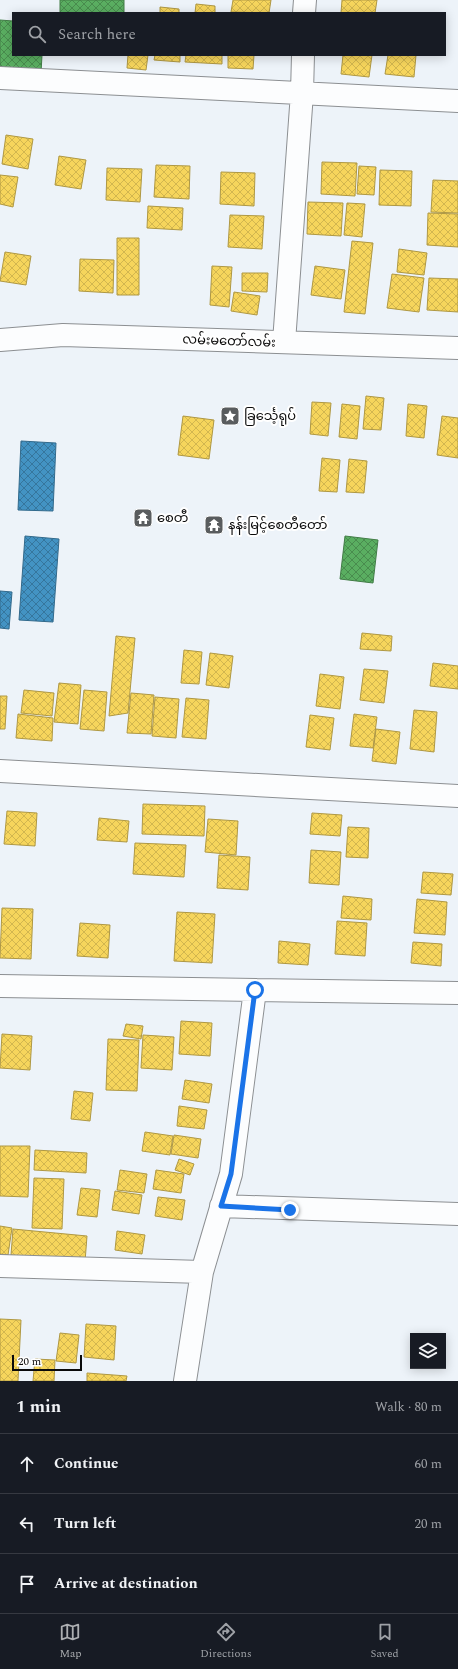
<!DOCTYPE html>
<html lang="en">
<head>
<meta charset="utf-8">
<style>
  :root { --surface:#171b24; --page:#242831; --text:#f1f3f6; --muted:#9ea1a6; --line:#363941; --accent:#adafb2 }
  body { margin:0; font-family:Spectral,"Noto Sans Myanmar",serif; background:var(--page); color:var(--text) }
  .controls { position:absolute; right:12px; bottom:12px; display:grid; overflow:hidden; border-radius:0px; box-shadow:0 2px 10px #0003 }
  .controls button { width:36px; height:36px; display:grid; place-items:center; padding:0; border:0; border-bottom:1px solid var(--line); background:var(--surface); color:var(--text); font:20px sans-serif }
  .scale { position:absolute; left:12px; bottom:10px; width:70px; box-sizing:border-box; padding-left:4px; border:2px solid #0a0a0a; border-top:0; font-size:11px; line-height:14px; white-space:nowrap; color:#0a0a0a; -webkit-text-stroke:3px #fff; paint-order:stroke }
  .stop { position:absolute; width:12px; height:12px; margin:-9px; border:3px solid #1a73e8; border-radius:50%; background:#fff }
  .stop.end { background:#1a73e8; border-color:#fff; box-shadow:0 1px 4px #0008 }
  .list { margin:0; padding:0; list-style:none }
  h2 { display:flex; justify-content:space-between; align-items:center; height:52px; margin:0; padding:0 16px; font-size:17px }
  h2 small { font-size:13px; font-weight:400; color:var(--muted) }
  .list li { display:grid; grid-template-columns:26px 1fr auto; gap:12px; align-items:center; box-sizing:border-box; height:60px; padding:0 16px; border-top:1px solid var(--line) }
  .list b { display:block; font-size:15px; white-space:nowrap }
  .list em { font-size:13px; font-style:normal; color:var(--muted) }
  .icon { flex:none; width:22px; height:22px; fill:none; stroke:currentColor; stroke-width:2; stroke-linecap:round; stroke-linejoin:round }
  .map { position:relative; flex:none; width:458px; height:1381px; overflow:hidden }
  .search { position:absolute; background:var(--surface); box-shadow:0 2px 10px #0003; left:12px; right:12px; top:12px; height:44px; display:flex; align-items:center; gap:10px; box-sizing:border-box; padding:0 14px; border-radius:0px; color:var(--muted); font-size:15px }
  .sheet { height:232px; background:var(--surface) }
  nav { display:flex; justify-content:space-around; align-items:center; box-sizing:border-box; height:56px; border-top:1px solid var(--line); background:var(--surface); font-size:11px; color:var(--muted) }
  nav a { display:grid; justify-items:center; gap:2px }
  nav .on { color:var(--accent) }
  .map>svg:first-child { display:block }
</style>
</head>
<body>
<div class="map">
<svg width="458" height="1381" viewBox="0 0 458 1381">
  <defs>
    <pattern id="homes-cross-hatch" width="8" height="8" patternUnits="userSpaceOnUse"><rect width="8" height="8" fill="#f6d55c"/><path d="M0 0l8 8M0 8l8-8" fill="none" stroke="#d2b64f"/></pattern>
    <pattern id="schools-cross-hatch" width="8" height="8" patternUnits="userSpaceOnUse"><rect width="8" height="8" fill="#4393c3"/><path d="M0 0l8 8M0 8l8-8" fill="none" stroke="#36769d"/></pattern>
    <pattern id="public-cross-hatch" width="8" height="8" patternUnits="userSpaceOnUse"><rect width="8" height="8" fill="#5aae61"/><path d="M0 0l8 8M0 8l8-8" fill="none" stroke="#498c4e"/></pattern>
  </defs>
  <rect width="100%" height="100%" fill="#edf3f9"/>
  <path fill="url(#homes-cross-hatch)" stroke="#af9843" d="M233,0H271L269,13L231,12Z
    M342,0H377L375,13H341Z
    M196,4L215,6V13H195Z
    M160,7L179,9V13H160Z
    M128,55H148L146,70L127,68Z
    M155,55H180V62L154,60Z
    M186,55H222V64L185,62Z
    M228,55H254L253,69L228,68Z
    M343,55H372L369,77L341,74Z
    M388,55H416L414,77L385,74Z
    M6,135L33,139L28,169L2,164Z
    M59,156L86,160L81,189L55,185Z
    M322,162L357,163L355,196L321,194Z
    M156,165L190,166L189,199L154,197Z
    M359,166L376,167L374,195L357,194Z
    M107,168L142,169L140,202L106,200Z
    M380,170L412,171L411,206L379,205Z
    M221,172L255,173L254,206L220,204Z
    M0,175L18,177L13,207L0,204Z
    M433,180L458,181V213L431,212Z
    M308,202L343,203L341,236L307,234Z
    M347,203L365,204L362,237L344,235Z
    M148,206L183,208L182,230L147,228Z
    M428,213L458,214V247L427,245Z
    M230,215L264,216L262,249L228,247Z
    M117,238H139V295H117Z
    M352,241L373,243L365,314L344,312Z
    M399,249L427,253L424,275L397,272Z
    M5,252L31,256L26,285L0,281Z
    M80,259L114,260L113,293L79,291Z
    M212,266L232,267L229,307L210,305Z
    M315,266L345,270L341,299L311,295Z
    M242,273H268L267,292L242,291Z
    M392,274L424,278L419,312L387,308Z
    M429,278L458,279V312L427,310Z
    M234,292L260,296L257,315L231,311Z
    M366,396L384,398L381,430L363,429Z
    M312,402L331,403L328,436L310,434Z
    M342,404L360,406L357,439L339,437Z
    M408,404L427,406L424,438L406,436Z
    M183,416L214,420L209,459L178,455Z
    M442,416L458,418V458L437,455Z
    M322,458L340,460L337,492L319,491Z
    M349,459L367,461L364,493L346,492Z
    M362,633L392,636L391,651L360,649Z
    M116,636L135,638L128,713L109,716Z
    M184,650L202,652L199,684L181,683Z
    M210,653L233,656L229,688L206,685Z
    M433,663L458,666V689L430,686Z
    M364,669L388,671L384,703L360,700Z
    M320,674L344,677L340,709L316,706Z
    M59,683L81,685L78,724L54,722Z
    M24,690L54,693L52,716L21,713Z
    M84,690L107,692L104,731L80,729Z
    M131,693L154,695L151,734L127,733Z
    M0,696H7L5,729H0Z
    M155,697L179,699L176,738L152,736Z
    M186,698L209,700L206,739L182,737Z
    M414,710L437,712L434,752L410,749Z
    M18,714L53,718L52,741L16,738Z
    M354,714L377,717L373,748L350,746Z
    M310,715L334,718L330,750L306,747Z
    M376,729L400,732L396,764L372,761Z
    M143,804L205,806L204,836L142,834Z
    M7,811L37,813L35,846L4,844Z
    M312,813L342,815L340,836L310,834Z
    M99,818L129,821L127,842L97,840Z
    M208,819L238,821L236,855L205,852Z
    M348,827L369,828L368,858L346,857Z
    M135,843L186,845L184,877L133,874Z
    M311,850L341,852L339,885L309,883Z
    M219,855L250,857L248,890L217,888Z
    M423,872L453,874L451,895L421,893Z
    M343,896L372,899L371,920L341,918Z
    M417,899L447,902L445,935L414,933Z
    M2,908L33,909L31,959L0,958Z
    M177,912L215,914L212,963L174,961Z
    M337,921L367,923L365,956L335,954Z
    M80,923L110,925L108,958L77,956Z
    M279,941L310,944L308,965L278,963Z
    M413,942L442,944L441,966L411,963Z
    M181,1021L212,1023L210,1056L179,1054Z
    M126,1024L143,1026L141,1039L123,1036Z
    M2,1034L32,1036L30,1070L0,1068Z
    M143,1035L174,1037L172,1070L141,1068Z
    M108,1039L139,1040L137,1091L106,1090Z
    M185,1080L212,1084L209,1103L182,1099Z
    M74,1091L93,1093L90,1121L71,1119Z
    M179,1106L207,1110L204,1129L177,1126Z
    M145,1132L173,1136L170,1155L142,1151Z
    M174,1135L201,1139L198,1158L171,1154Z
    M0,1146H30L28,1197L0,1196Z
    M35,1150L87,1153L86,1173L34,1170Z
    M179,1159L194,1164L190,1175L175,1170Z
    M120,1170L147,1174L144,1193L117,1190Z
    M156,1170L184,1174L181,1193L153,1189Z
    M34,1178L64,1179L62,1229L32,1228Z
    M81,1188L100,1190L97,1217L77,1215Z
    M115,1191L142,1195L139,1214L112,1210Z
    M158,1197L185,1200L182,1220L155,1216Z
    M0,1226L12,1228L8,1255L0,1254Z
    M13,1229L87,1236L85,1262L11,1255Z
    M117,1231L145,1235L142,1254L115,1250Z
    M0,1319L21,1320L18,1381H0Z
    M86,1324L116,1326L114,1360L84,1357Z
    M60,1333L79,1335L76,1363L56,1361Z
    M35,1359L55,1360L54,1381H33Z
    M87,1373L127,1376L126,1381H87Z"/>
  <path fill="url(#schools-cross-hatch)" stroke="#326a8c" d="M21,441L56,443L53,511L18,510Z
    M25,536L59,539L53,622L19,620Z
    M0,591L12,592L9,629L0,628Z"/>
  <path fill="url(#public-cross-hatch)" stroke="#427d47" d="M60,0H124V13H60Z
    M0,20L13,21V55H42L41,73L0,71Z
    M345,536L378,540L373,583L340,579Z"/>
  <g fill="none" stroke-linecap="round" stroke-linejoin="round">
    <g stroke="#8c8f92" stroke-width="24">
      <path id="street" d="M304,13L305,0
        M0,78L458,101
        M0,340L63,335L458,348
        M284,342L302,93L303,55
        M0,771L458,796
        M0,986L458,993
        M221,1206L458,1214
        M0,1266L202,1272
        M185,1381L202,1272L231,1174L255,990"/>
    </g>
    <use href="#street" stroke="#fcfdfe" stroke-width="22"/>
  </g>
  <g fill="none" stroke-linecap="round" stroke-linejoin="round">
    <path stroke="#1a73e8" stroke-width="5" d="M255,990L231,1174L221,1206L290,1210"/>
  </g>
  <defs>
    <g id="sight-square" transform="scale(1)"><rect x="-9" y="-9" width="18" height="18" rx="4" fill="#595c5e" stroke="#fff"/><path d="M0-6L1.8-2.2L6-1.7L2.9 1.2L3.7 5.4L0 3.3L-3.7 5.4L-2.9 1.2L-6-1.7L-1.8-2.2Z" fill="#fff"/></g>
    <g id="temple-square" transform="scale(1)"><rect x="-9" y="-9" width="18" height="18" rx="4" fill="#595c5e" stroke="#fff"/><path d="M0-6L5-2H3V0L6.5 2.5H4V6H1.5V3h-3V6H-4V2.5H-6.5L-3 0V-2H-5Z" fill="#fff"/></g>
  </defs>
  <g fill-rule="evenodd">
    <use href="#sight-square" x="230" y="416"/>
    <use href="#temple-square" x="143" y="518"/>
    <use href="#temple-square" x="214" y="525"/>
  </g>
  <g text-anchor="middle" dominant-baseline="central" stroke-width="4" stroke-linejoin="round" paint-order="stroke">
    <g font-size="13" fill="#0a0a0a" stroke="#fff">
      <text transform="translate(229 341) rotate(2)">လမ်းမတော်လမ်း</text>
    </g>
    <g font-size="13" fill="#0a0a0a" stroke="#fff" text-anchor="start">
      <text x="244" y="416">ခြင်္သေ့ရုပ်</text>
      <text x="157" y="518">စေတီ</text>
      <text x="228" y="525">နန်းမြင့်စေတီတော်</text>
    </g>
  </g>
</svg>
<div class="controls">
<button><svg class="icon" aria-label="layers" viewBox="0 0 24 24"><path d="M12 4l9 5-9 5-9-5zM3 14l9 5 9-5"/></svg></button>
</div>
<div class="scale">20 m</div>
<div class="stop" style="left:255px;top:990px"></div>
<div class="stop end" style="left:290px;top:1210px"></div>
<div class="search"><svg class="icon" aria-label="search" viewBox="0 0 24 24"><circle cx="10" cy="10" r="6"/><path d="M15 15l6 6"/></svg>Search here</div>
</div>
<section class="sheet">
<h2>1 min<small>Walk · 80 m</small></h2>
<ul class="list">
<li><svg class="icon" aria-label="ahead" viewBox="0 0 24 24"><path d="M12 20V5M6 11l6-6 6 6"/></svg><div><b>Continue</b></div><em>60 m</em></li>
<li><svg class="icon" aria-label="left" viewBox="0 0 24 24"><path d="M17 20v-9H6M10 6l-5 5 5 5"/></svg><div><b>Turn left</b></div><em>20 m</em></li>
<li><svg class="icon" aria-label="arrive" viewBox="0 0 24 24"><path d="M6 21V4h12l-3 4 3 4H6"/></svg><div><b>Arrive at destination</b></div></li>
</ul>
</section>
<nav>
<a class="on"><svg class="icon" aria-label="map" viewBox="0 0 24 24"><path d="M3 6l6-2 6 2 6-2v14l-6 2-6-2-6 2zM9 4v14M15 6v14"/></svg>Map</a>
<a><svg class="icon" aria-label="directions" viewBox="0 0 24 24"><path d="M12 3l9 9-9 9-9-9zM9 14v-3h6M13 9l2 2-2 2"/></svg>Directions</a>
<a><svg class="icon" aria-label="saved" viewBox="0 0 24 24"><path d="M7 4h10v16l-5-4-5 4z"/></svg>Saved</a>
</nav>
</body>
</html>
